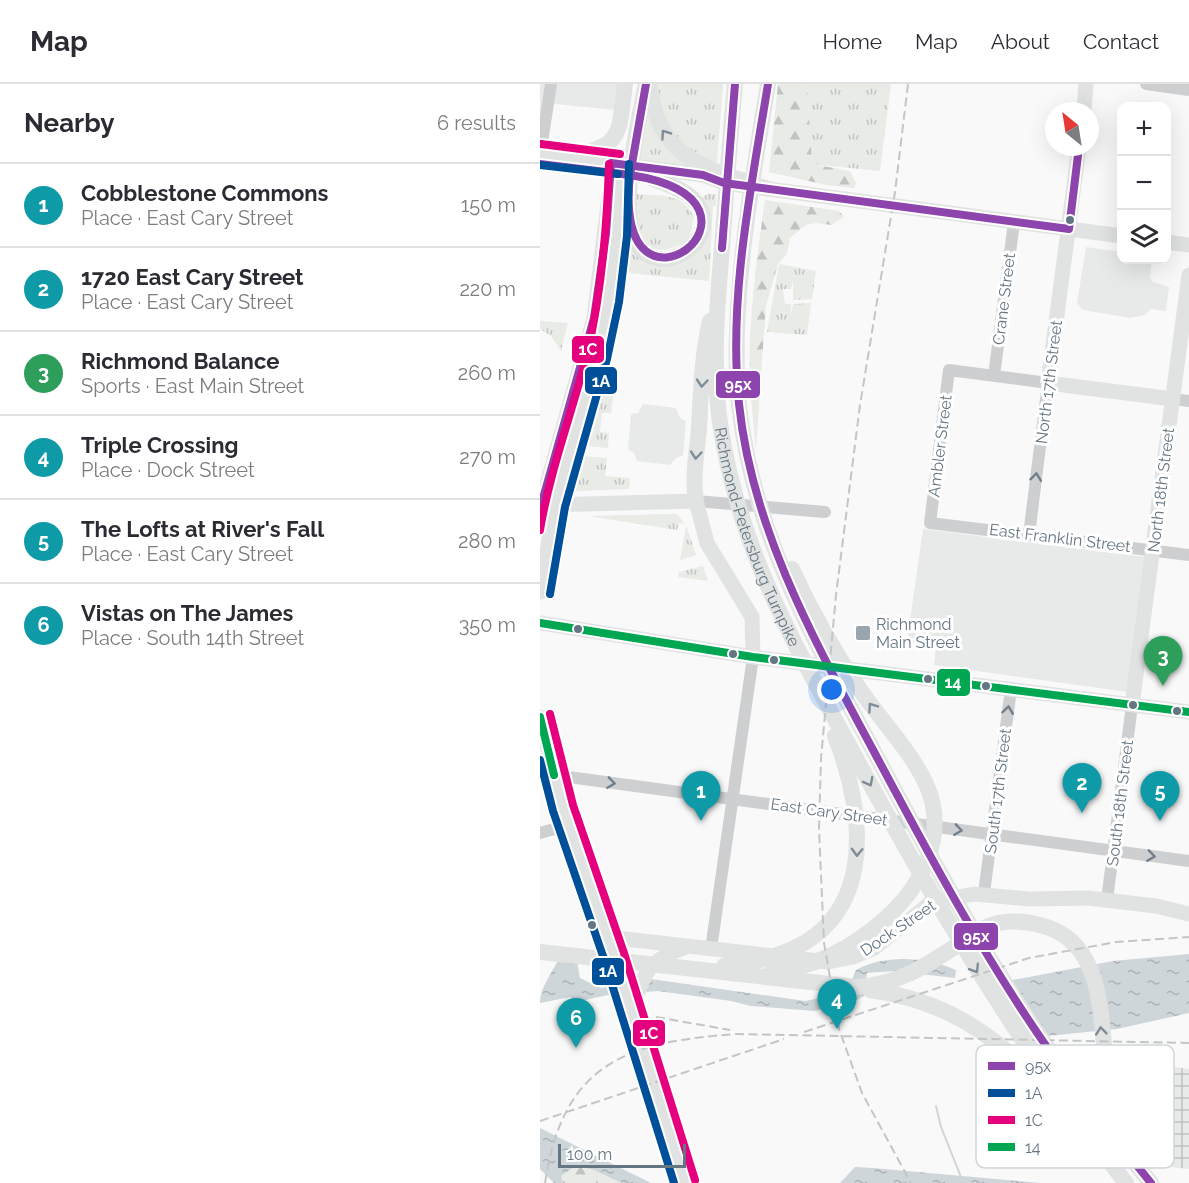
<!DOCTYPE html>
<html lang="en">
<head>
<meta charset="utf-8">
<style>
  :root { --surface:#fff; --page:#f7f7f7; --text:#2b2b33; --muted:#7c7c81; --line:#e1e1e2; --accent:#ea580c }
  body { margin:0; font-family:Raleway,sans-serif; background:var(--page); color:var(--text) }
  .controls { position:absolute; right:18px; top:18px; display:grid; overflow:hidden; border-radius:12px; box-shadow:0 6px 24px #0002 }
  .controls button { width:54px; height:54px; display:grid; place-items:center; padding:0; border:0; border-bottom:2px solid var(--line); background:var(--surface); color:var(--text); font:30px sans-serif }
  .compass { position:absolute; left:505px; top:18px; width:54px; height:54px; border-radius:50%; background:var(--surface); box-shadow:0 6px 24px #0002; rotate:330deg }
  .scale { position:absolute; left:18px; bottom:15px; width:128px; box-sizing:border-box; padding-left:6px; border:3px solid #657683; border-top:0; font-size:16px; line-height:21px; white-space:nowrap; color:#657683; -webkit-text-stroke:4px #fff; paint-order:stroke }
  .you { position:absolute; left:292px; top:606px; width:21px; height:21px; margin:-15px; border:4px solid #fff; border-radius:50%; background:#1a73e8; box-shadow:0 0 0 9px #1a73e833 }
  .badge { display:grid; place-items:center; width:39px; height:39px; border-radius:50%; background:var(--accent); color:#fff; font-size:20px; font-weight:700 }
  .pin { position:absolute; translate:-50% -50px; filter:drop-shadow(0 2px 3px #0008) }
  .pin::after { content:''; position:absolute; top:32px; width:21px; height:18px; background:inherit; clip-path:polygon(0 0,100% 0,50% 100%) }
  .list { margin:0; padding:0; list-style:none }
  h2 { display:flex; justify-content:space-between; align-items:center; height:78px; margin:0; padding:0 24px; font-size:26px }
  h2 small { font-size:20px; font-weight:400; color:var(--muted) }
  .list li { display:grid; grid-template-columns:39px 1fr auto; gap:18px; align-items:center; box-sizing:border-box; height:84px; padding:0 24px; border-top:2px solid var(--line) }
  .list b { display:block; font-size:22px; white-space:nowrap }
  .list p { margin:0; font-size:20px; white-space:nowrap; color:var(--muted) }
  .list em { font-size:20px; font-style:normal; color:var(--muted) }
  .icon { flex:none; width:33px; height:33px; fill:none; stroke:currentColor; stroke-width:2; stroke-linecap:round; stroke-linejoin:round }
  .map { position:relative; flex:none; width:649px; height:1099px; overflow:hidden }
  header { display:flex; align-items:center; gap:36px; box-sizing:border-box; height:84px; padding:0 30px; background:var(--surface); border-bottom:2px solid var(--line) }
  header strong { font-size:28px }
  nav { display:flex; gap:33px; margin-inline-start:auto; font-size:21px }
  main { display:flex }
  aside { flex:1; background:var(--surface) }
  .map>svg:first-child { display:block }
</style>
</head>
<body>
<header>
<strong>Map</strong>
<nav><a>Home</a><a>Map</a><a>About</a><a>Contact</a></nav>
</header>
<main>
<aside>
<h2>Nearby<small>6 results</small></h2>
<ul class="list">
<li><span class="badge" style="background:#0f9aa8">1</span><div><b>Cobblestone Commons</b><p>Place · East Cary Street</p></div><em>150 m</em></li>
<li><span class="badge" style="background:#0f9aa8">2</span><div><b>1720 East Cary Street</b><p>Place · East Cary Street</p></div><em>220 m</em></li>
<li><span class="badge" style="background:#2e9e5b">3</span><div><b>Richmond Balance</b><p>Sports · East Main Street</p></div><em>260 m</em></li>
<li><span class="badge" style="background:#0f9aa8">4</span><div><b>Triple Crossing</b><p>Place · Dock Street</p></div><em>270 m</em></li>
<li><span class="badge" style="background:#0f9aa8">5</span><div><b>The Lofts at River's Fall</b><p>Place · East Cary Street</p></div><em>280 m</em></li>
<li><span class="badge" style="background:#0f9aa8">6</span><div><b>Vistas on The James</b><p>Place · South 14th Street</p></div><em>350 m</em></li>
</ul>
</aside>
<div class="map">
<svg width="649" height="1099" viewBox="0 0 649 1099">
  <defs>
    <pattern id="industrial-grid" width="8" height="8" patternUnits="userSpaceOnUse" patternTransform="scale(1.5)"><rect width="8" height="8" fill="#e8e9e9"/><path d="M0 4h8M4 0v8" fill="none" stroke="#c0c1c2"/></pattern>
    <pattern id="grass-tufts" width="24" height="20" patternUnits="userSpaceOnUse" patternTransform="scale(1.5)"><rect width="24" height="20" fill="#e8ebe6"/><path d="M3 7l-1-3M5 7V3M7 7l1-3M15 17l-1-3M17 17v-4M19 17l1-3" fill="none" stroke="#c0c3c0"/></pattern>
    <pattern id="forest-firs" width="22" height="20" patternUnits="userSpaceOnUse" patternTransform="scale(1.5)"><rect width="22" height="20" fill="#e8ebe6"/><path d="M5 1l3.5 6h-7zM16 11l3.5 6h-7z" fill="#c0c3c0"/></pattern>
    <pattern id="water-ripples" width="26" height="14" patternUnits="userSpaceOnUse" patternTransform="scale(1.5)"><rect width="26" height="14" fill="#ced6d9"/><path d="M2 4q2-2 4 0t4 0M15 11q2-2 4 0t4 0" fill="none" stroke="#abb2b5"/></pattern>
  </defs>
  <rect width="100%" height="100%" fill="#f9f9f9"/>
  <path fill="#e8e9e9" d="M0,0H79L75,26L5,19L0,52Z
    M546,163L581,168L582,176H612L610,193L613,198L629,203L626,227L611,225L604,231L590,234L543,226L537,219Z
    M103,320L136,324L140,334L146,337L143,371L136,374L130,381L97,377L94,369L88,365L91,330L98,329Z
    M383,445L605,473L588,608L394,581L396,563L367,558Z"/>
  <path fill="url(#industrial-grid)" d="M579,974L649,985V1085L630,1083L596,1044Z"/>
  <path fill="url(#grass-tufts)" d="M118,0H183L177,79C139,65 117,41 118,0Z
    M267,0H351L340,87L271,80Z
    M107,25L149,82L99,76Z
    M95,110C119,112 143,108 154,133L149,156C102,183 99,149 95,110Z
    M167,110H176V122H173L169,197L89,189L83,182L84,133L93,162L148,175L160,164L163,113Z
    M239,180L276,187L272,215L253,216V196L251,205H243L245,220H251V231L253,220L271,219L267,251L227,248Z
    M0,237L28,239L21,267L11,252L0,245Z
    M220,304L216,367L211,314L214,315Z
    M61,312H73L71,329H62L60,348L69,349L68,364L46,362Z
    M43,372L67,374L65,392L90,394L89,405L35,407Z
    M137,430L145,440L139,439L137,446L48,432Z
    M146,441L156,471L140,476Z
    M163,482L168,497L138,493L139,488Z"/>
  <path fill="url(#forest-firs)" d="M238,0H267L272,80L310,87L316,99L314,104L286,101L229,88Z
    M225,116L299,127L304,133L291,141C267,137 268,139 250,154L247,170L238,180L226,222L220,304L214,315L211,314C206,247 216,182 225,116Z
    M36,1082L54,1086L81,1099H23L21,1092Z"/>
  <path fill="url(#water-ripples)" d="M35,866L40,894L61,904L111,895L265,917L307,908L316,886C346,870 385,873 416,886L415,894L354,887L327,889L324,912L311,919L274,927L211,922L191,917L118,907L68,911L40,917L30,913L0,919C0,901 16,885 22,867Z
    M649,870V929L577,945L507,952L457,899L573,877Z
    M0,1044L111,1099H81L54,1086L36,1082L21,1092L23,1099H14L0,1085Z
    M315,1083L333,1084L500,1099H300Z"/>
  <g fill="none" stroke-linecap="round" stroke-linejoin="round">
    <path stroke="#ced6d9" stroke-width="2" d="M396,1022L401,1043L421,1093"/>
    <path stroke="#cecfd0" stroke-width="12" d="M606,0L649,6
      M0,71L11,0
      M454,292L474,138
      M633,315L649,317
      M156,417L285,428
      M489,451L508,299L409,286L390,439L649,471
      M14,691L649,777
      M0,749L29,741
      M444,809L471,605
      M567,816L592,621
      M171,865L213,573"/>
    <path stroke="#e1e2e2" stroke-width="15" d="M544,27L546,0
      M539,63L508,299L633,315
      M0,70L163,91L184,99L582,152
      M626,158L649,161
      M8,421L156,417L167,459L212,533L213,573
      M0,425L54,234L69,112
      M0,508L15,421L57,272L69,216L77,152L79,80
      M0,539L213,573L649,628
      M592,621L649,191
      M0,633L23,724L74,872L145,1099
      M68,853L288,878L313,873L334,864L392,818L434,810L489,815L548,814L616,822L649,830
      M91,928C104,892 105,877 144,864"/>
    <g stroke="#e1e2e2" stroke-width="16">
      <path d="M106,0C98,39 81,112 93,150C112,208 193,152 152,114C142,104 124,100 111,94"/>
      <path id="s1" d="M195,0C190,54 186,109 182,163C177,222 172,281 180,339C198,465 257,565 316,674C397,823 481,966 586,1099"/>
      <path d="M228,0C212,97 189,223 199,321C213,449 272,552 332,664C379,752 426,839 480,923C520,985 565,1042 611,1099"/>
      <path d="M110,3C118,76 167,84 228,105"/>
      <path d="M29,73C84,61 78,52 85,0"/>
      <path d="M156,417C152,393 157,368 159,343C161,307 162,271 170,237"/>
      <path d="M0,868L316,903C357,901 386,882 419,860C429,854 439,845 451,841C466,836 484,837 500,841C571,858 558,946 569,1001C574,1025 584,1047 595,1068"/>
      <path d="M184,882C199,882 215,878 230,873C336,844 328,736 295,652"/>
      <path d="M232,887C274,885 315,862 346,834C382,802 409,749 386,700C371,667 342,638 321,607C295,569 271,527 252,485"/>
      <path d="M330,906C403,916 451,948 501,999"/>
    </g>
    <path stroke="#c3c5c6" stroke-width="2" stroke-dasharray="9 4.5" stroke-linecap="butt" d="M368,0L355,108L320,321L296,511L281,674L279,745L284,859L299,945L322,1009L371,1099
      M116,933L190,946
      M264,948L489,874L576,858L649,853
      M0,1037L244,955
      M5,1099C23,979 86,958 196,950L649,959"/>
    <g stroke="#fff" stroke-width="12">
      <path id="bus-1" d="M228,0C211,105 188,214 199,320C212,445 274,556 332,664C379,752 426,840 480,923C520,985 565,1042 611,1099
        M0,80L90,91
        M90,91C260,117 71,263 90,91Z
        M90,91L106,0
        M182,164L195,0
        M0,425L54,234L66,150L71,79L163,91L184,99L529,145L539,63"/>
    </g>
    <g stroke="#fff" stroke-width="12">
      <path id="bus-2" d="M0,81L78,90
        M10,510L25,423L67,275L79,218L87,152L89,80
        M0,676L13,727L64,875L134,1099"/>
    </g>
    <g stroke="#fff" stroke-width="12">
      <path id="bus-3" d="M1,60L80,70
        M0,446C10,386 32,329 47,270C62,207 67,144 69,80
        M10,630L33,721L84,869L155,1096"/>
    </g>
    <g stroke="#fff" stroke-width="12">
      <path id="bus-4" d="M0,539L213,573L649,628
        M0,633L14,691"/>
    </g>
    <use href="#bus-1" stroke="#8e44ad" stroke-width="8"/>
    <use href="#bus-2" stroke="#004f99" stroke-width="8"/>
    <use href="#bus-3" stroke="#e5007d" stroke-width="8"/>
    <use href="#bus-4" stroke="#00a651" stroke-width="8"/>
  </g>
  <defs><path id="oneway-chevron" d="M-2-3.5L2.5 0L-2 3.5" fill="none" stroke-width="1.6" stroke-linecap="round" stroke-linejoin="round" transform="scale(1.5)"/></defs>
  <g stroke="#7e8c96">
    <use href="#oneway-chevron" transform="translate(125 50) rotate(-125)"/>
    <use href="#oneway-chevron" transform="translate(162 299) rotate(95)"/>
    <use href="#oneway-chevron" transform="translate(156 371) rotate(95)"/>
    <use href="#oneway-chevron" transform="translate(332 623) rotate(-125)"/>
    <use href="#oneway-chevron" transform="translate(329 698) rotate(62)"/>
    <use href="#oneway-chevron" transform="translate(317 768) rotate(92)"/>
    <use href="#oneway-chevron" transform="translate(435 885) rotate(58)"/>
    <use href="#oneway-chevron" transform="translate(561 947) rotate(-96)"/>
  </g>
  <g stroke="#707f8b">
    <use href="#oneway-chevron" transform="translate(496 393) rotate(-83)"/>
    <use href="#oneway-chevron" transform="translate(468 626) rotate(-82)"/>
    <use href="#oneway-chevron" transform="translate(71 699) rotate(8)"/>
    <use href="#oneway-chevron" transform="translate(418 746) rotate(8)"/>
    <use href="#oneway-chevron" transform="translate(611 772) rotate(8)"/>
  </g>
  <g fill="#657683" stroke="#fff" stroke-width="2">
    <circle cx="530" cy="136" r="5"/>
    <circle cx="38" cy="545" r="5"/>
    <circle cx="193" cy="570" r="5"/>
    <circle cx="234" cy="576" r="5"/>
    <circle cx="388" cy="595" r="5"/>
    <circle cx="446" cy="602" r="5"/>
    <circle cx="593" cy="621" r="5"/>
    <circle cx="637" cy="627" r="5"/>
    <circle cx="52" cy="841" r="5"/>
  </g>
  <rect fill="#99a4ac" stroke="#fff" stroke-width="2" x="315" y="541" width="16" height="16" rx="3"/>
  <g text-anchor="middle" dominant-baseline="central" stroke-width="6" stroke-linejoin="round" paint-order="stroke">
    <g font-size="16" fill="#657683" stroke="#fff">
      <text transform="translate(464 215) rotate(-83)">Crane Street</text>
      <text transform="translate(509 298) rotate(-83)">North 17th Street</text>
      <text transform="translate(400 362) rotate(-83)">Ambler Street</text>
      <text transform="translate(621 406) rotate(-83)">North 18th Street</text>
      <text stroke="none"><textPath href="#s1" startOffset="460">Richmond-Petersburg Turnpike</textPath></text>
      <text transform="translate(520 454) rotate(7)">East Franklin Street</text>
      <text transform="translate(458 707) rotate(-83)">South 17th Street</text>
      <text transform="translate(580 719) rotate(-83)">South 18th Street</text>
      <text transform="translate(289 728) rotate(8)">East Cary Street</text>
      <text transform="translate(358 844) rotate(-34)">Dock Street</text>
    </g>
    <g font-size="16" fill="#657683" stroke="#fff" text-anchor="start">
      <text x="336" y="540">Richmond<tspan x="336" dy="18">Main Street</tspan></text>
    </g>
  </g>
  <rect x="436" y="961" width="198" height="123" rx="9" fill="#fff" stroke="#d1d6da" stroke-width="1.5"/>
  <rect x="448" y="978" width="27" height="8" fill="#8e44ad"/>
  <rect x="448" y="1005" width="27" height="8" fill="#004f99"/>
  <rect x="448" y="1032" width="27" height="8" fill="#e5007d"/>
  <rect x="448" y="1059" width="27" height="8" fill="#00a651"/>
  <g font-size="16" fill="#657683">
    <text x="485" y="988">95x</text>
    <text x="485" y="1015">1A</text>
    <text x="485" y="1042">1C</text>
    <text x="485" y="1069">14</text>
  </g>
  <g stroke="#fff" stroke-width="2">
    <rect x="31" y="251" width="34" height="29" rx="6" fill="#e5007d"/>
    <rect x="44" y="282" width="34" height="29" rx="6" fill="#004f99"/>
    <rect x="175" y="286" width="46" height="29" rx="6" fill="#8e44ad"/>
    <rect x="396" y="584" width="35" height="29" rx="6" fill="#00a651"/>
    <rect x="413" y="838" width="46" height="29" rx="6" fill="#8e44ad"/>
    <rect x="51" y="873" width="34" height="29" rx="6" fill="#004f99"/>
    <rect x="92" y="935" width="34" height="28" rx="6" fill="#e5007d"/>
  </g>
  <g font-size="16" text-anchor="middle" font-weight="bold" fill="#fff">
    <text x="48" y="271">1C</text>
    <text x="61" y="303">1A</text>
    <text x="198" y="306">95x</text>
    <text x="413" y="604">14</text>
    <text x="436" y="858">95x</text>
    <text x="68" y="893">1A</text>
    <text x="109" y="955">1C</text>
  </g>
</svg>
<div class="controls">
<button>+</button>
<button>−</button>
<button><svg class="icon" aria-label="layers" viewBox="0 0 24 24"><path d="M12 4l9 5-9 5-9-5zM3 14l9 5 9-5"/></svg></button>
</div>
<svg class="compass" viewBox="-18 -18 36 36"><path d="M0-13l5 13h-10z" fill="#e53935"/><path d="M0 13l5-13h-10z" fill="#7c7c81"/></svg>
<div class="scale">100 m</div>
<div class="you"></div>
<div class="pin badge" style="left:161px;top:737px;background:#0f9aa8">1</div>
<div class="pin badge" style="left:542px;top:729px;background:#0f9aa8">2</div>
<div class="pin badge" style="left:623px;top:602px;background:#2e9e5b">3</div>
<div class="pin badge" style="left:297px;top:945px;background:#0f9aa8">4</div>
<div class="pin badge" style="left:620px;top:737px;background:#0f9aa8">5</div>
<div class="pin badge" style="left:36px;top:964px;background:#0f9aa8">6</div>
</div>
</main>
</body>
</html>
